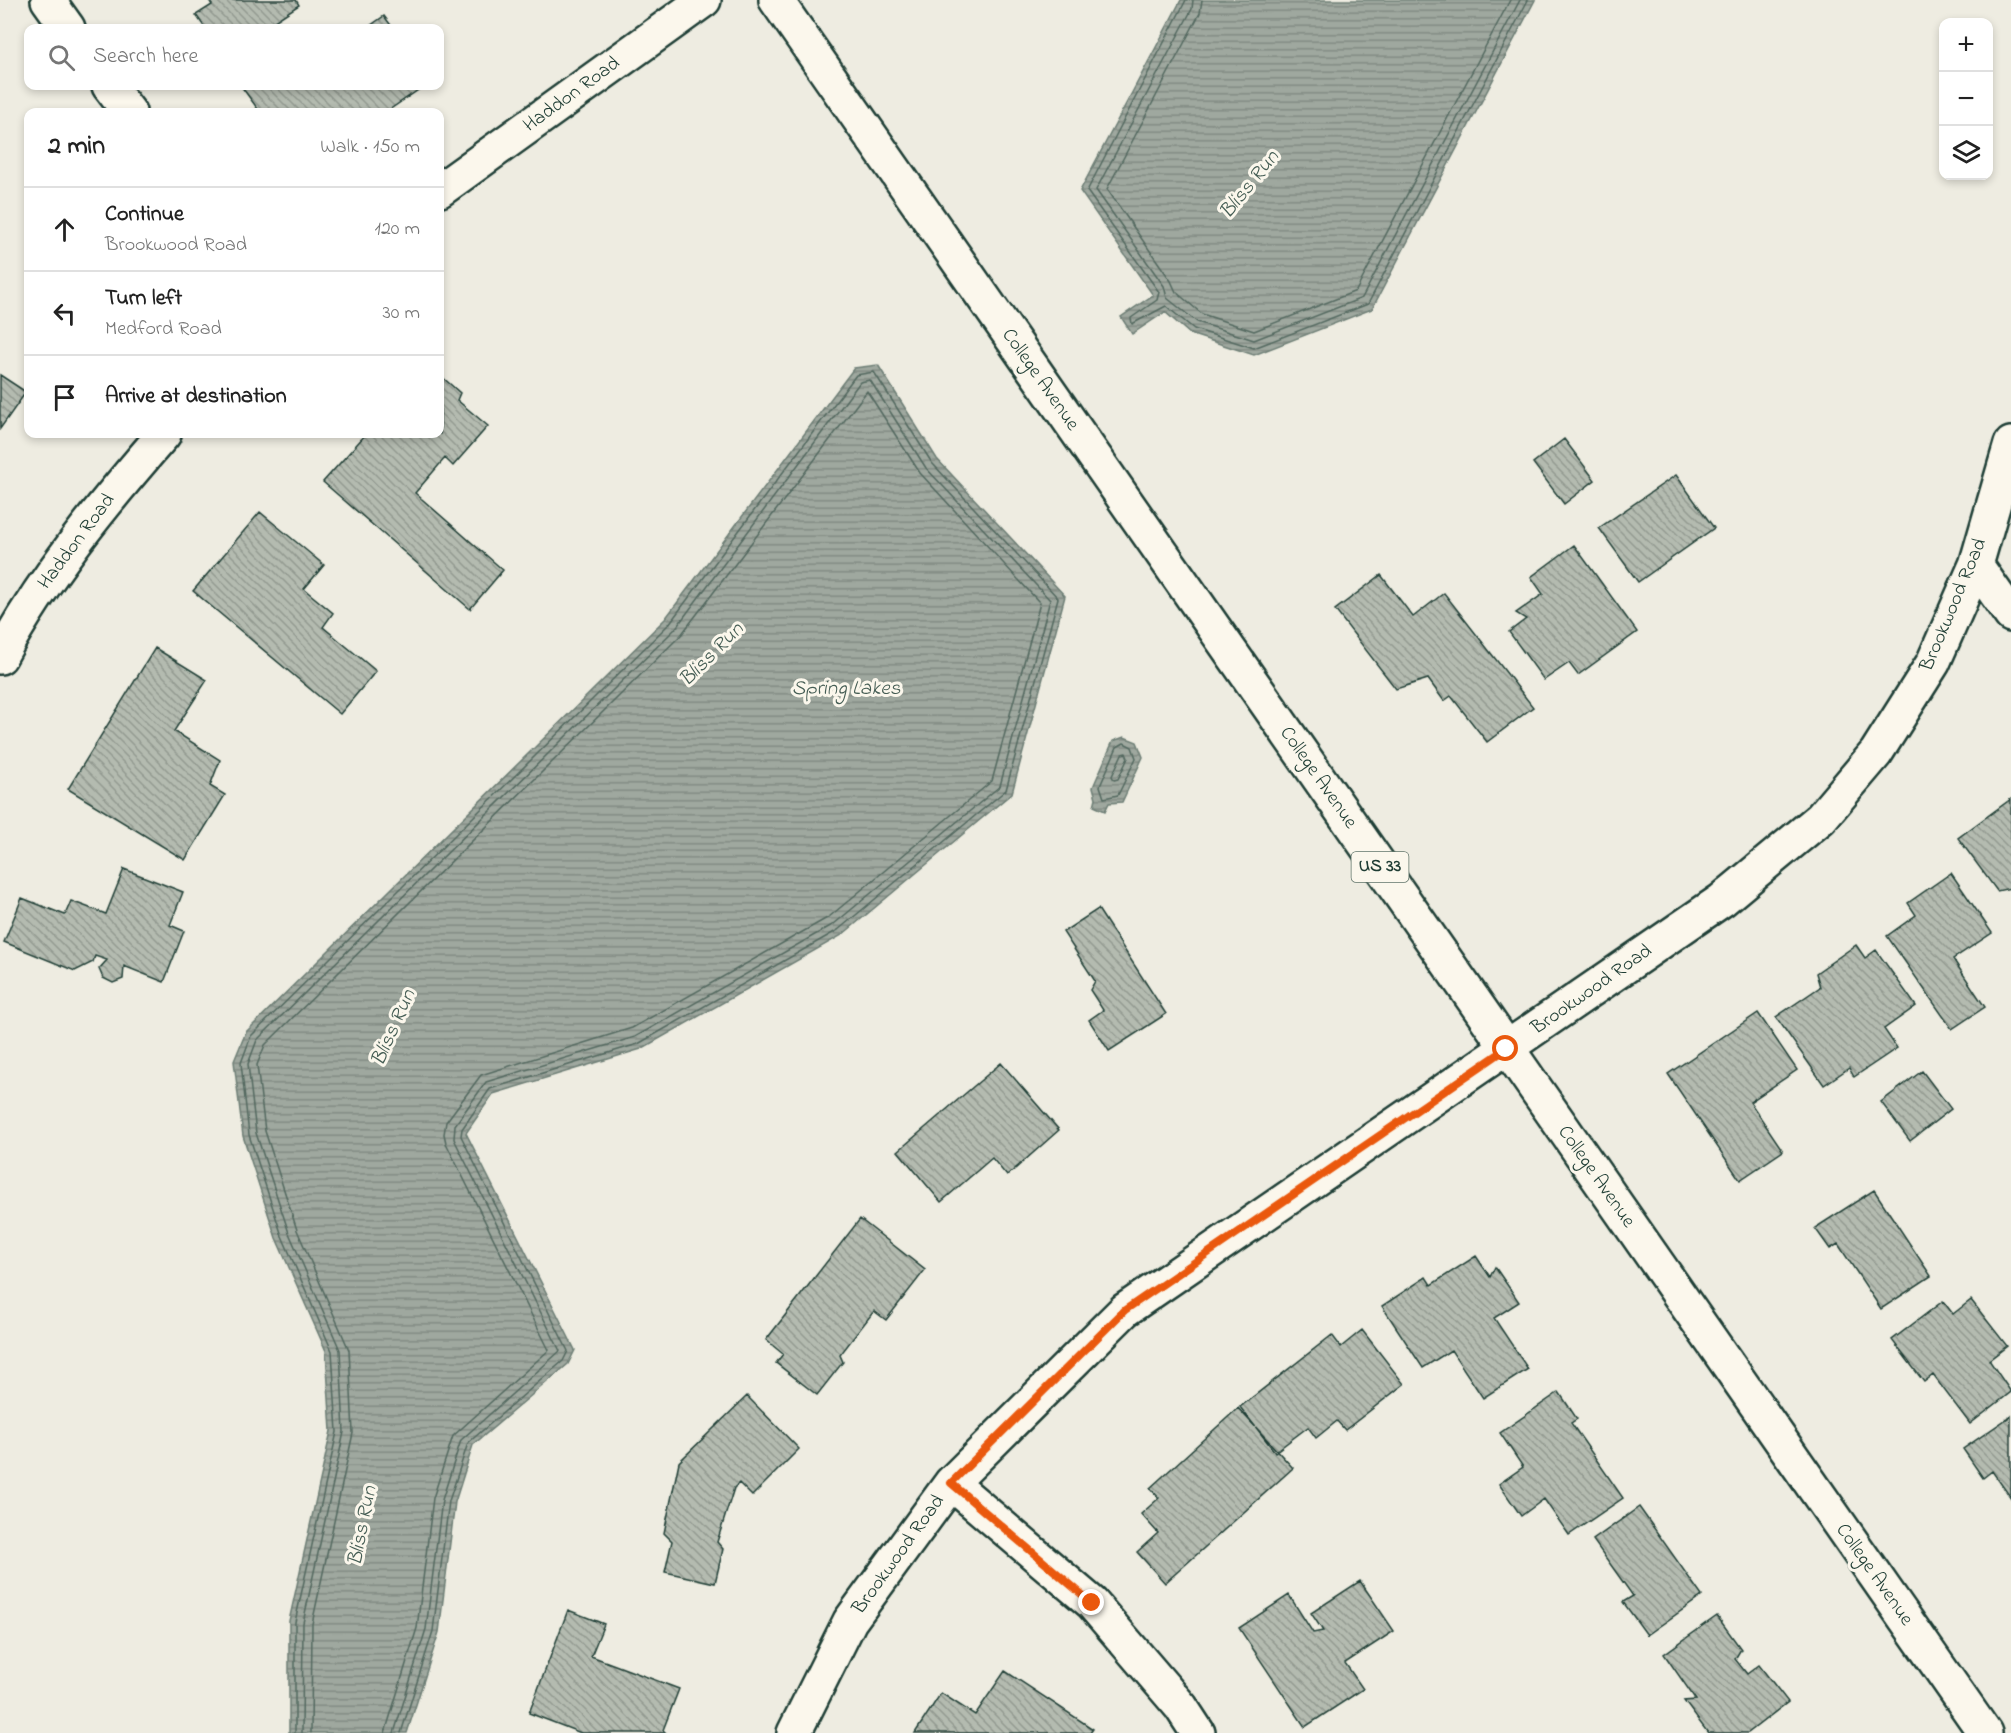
<!DOCTYPE html>
<html lang="en">
<head>
<meta charset="utf-8">
<style>
  :root { --surface:#fff; --page:#f6f6f6; --text:#222; --muted:#767676; --line:#e0e0e0 }
  body { margin:0; font-family:"Indie Flower",sans-serif; background:var(--page); color:var(--text) }
  .controls { position:absolute; right:18px; top:18px; display:grid; overflow:hidden; border-radius:12px; box-shadow:0 3px 9px #0003 }
  .controls button { width:54px; height:54px; display:grid; place-items:center; padding:0; border:0; border-bottom:2px solid var(--line); background:var(--surface); color:var(--text); font:30px sans-serif }
  .stop { position:absolute; width:18px; height:18px; margin:-14px; border:4px solid #ea580c; border-radius:50%; background:#fff }
  .stop.end { background:#ea580c; border-color:#fff; box-shadow:0 2px 6px #0008 }
  .list { margin:0; padding:0; list-style:none }
  h2 { display:flex; justify-content:space-between; align-items:center; height:78px; margin:0; padding:0 24px; font-size:26px }
  h2 small { font-size:20px; font-weight:400; color:var(--muted) }
  .list li { display:grid; grid-template-columns:39px 1fr auto; gap:18px; align-items:center; box-sizing:border-box; height:84px; padding:0 24px; border-top:2px solid var(--line) }
  .list b { display:block; font-size:22px; white-space:nowrap }
  .list p { margin:0; font-size:20px; white-space:nowrap; color:var(--muted) }
  .list em { font-size:20px; font-style:normal; color:var(--muted) }
  .icon { flex:none; width:33px; height:33px; fill:none; stroke:currentColor; stroke-width:2; stroke-linecap:round; stroke-linejoin:round }
  .map { position:relative; flex:none; width:2011px; height:1733px; overflow:hidden }
  .search { position:absolute; background:var(--surface); box-shadow:0 3px 9px #0003; left:24px; top:24px; width:420px; height:66px; display:flex; align-items:center; gap:15px; box-sizing:border-box; padding:0 21px; border-radius:12px; color:var(--muted); font-size:22px }
  .panel { position:absolute; background:var(--surface); box-shadow:0 3px 9px #0003; left:24px; top:108px; width:420px; height:330px; border-radius:12px }
  .map>svg:first-child { display:block }
</style>
</head>
<body>
<div class="map">
<svg width="2011" height="1733" viewBox="0 0 2011 1733">
  <defs>
    <pattern id="water-rules" width="6" height="5" patternUnits="userSpaceOnUse" patternTransform="scale(1.5)"><rect width="6" height="5" fill="#9fa89f"/><path d="M0 2.5h6" fill="none" stroke="#818a82"/></pattern>
    <pattern id="building-back-hatch" width="6" height="6" patternUnits="userSpaceOnUse" patternTransform="scale(1.5)"><rect width="6" height="6" fill="#b4bbb0"/><path d="M-1 5l2 2M0 0l6 6M5-1l2 2" fill="none" stroke="#929990"/></pattern>
  </defs>
  <rect width="100%" height="100%" fill="#eeece1"/>
  <filter id="ink" filterUnits="userSpaceOnUse"><feTurbulence type="fractalNoise" baseFrequency=".0167" numOctaves="2"/><feDisplacementMap in="SourceGraphic" scale="12" xChannelSelector="R" yChannelSelector="G"/><feConvolveMatrix kernelMatrix="1 2 1 2 8 2 1 2 1" color-interpolation-filters="sRGB"/></filter>
  <g filter="url(#ink)">
    <path fill="url(#water-rules)" stroke="#6c7d74" stroke-width="1.5" d="M1181,0H1535L1372,309L1254,355L1190,334L1165,312L1132,334L1121,317L1153,295L1080,191Z
      M878,365L937,459L1065,596L1012,793L842,935L641,1049L493,1094L466,1133L575,1350L568,1364L473,1445L455,1502L439,1632L407,1733H289V1621L331,1431L326,1351L276,1238L243,1136L234,1061L246,1032L665,619L854,368Z
      M1124,737L1137,742L1143,757L1122,802L1109,803L1105,811L1094,806L1096,798L1093,787L1113,741Z"/>
    <g fill="none" stroke-linecap="round" stroke-linejoin="round">
      <path stroke="#52685f" stroke-width="1.5" d="M1186,0L1087,191L1159,292L1157,300L1131,318L1132,324L1166,306L1194,329L1254,348L1368,304L1528,0
        M1193,0L1192,9L1096,190L1164,286L1167,298L1197,322L1254,340L1362,298L1520,0
        M1202,0L1200,13L1107,189L1171,281L1176,292L1202,314L1254,331L1356,291L1510,0
        M1124,743L1132,747L1136,758L1118,795L1104,798L1100,786L1117,747Z
        M1126,753L1128,758L1118,779L1114,780L1112,776L1122,754Z
        M295,1733V1622L337,1432L332,1351L282,1236L249,1135L241,1063L251,1036L669,624L856,375L874,372L932,463L1058,598L1006,790L838,930L638,1044L490,1089L462,1129L461,1136L568,1351L563,1361L468,1443L449,1501L433,1631L401,1733
        M302,1733L303,1623L344,1432L340,1350L289,1233L256,1133L248,1064L257,1040L675,629L860,382L870,380L926,468L1050,600L1000,786L834,924L635,1037L486,1082L455,1125L454,1139L560,1351L461,1440L442,1500L426,1629L394,1733
        M311,1733L312,1624L353,1433L349,1350L297,1230L265,1131L257,1065L265,1045L681,635L867,391L920,473L1040,603L992,781L829,917L632,1028L481,1075L446,1122L444,1134L446,1143L549,1350L453,1436L433,1498L417,1628L385,1733"/>
    </g>
    <path fill="url(#building-back-hatch)" stroke="#1f3d34" stroke-width="1.5" d="M209,0H296L299,5L264,28H205L196,15L212,5Z
      M384,16L393,28H367Z
      M241,86H424L386,112H260Z
      M0,375L26,392L0,429Z
      M440,375L460,393L457,400L488,426L453,466L445,458L415,493L503,570L470,609L323,482L366,434H440Z
      M1564,439L1595,480L1564,504L1533,463Z
      M1676,475L1714,528L1638,582L1599,528Z
      M260,512L324,565L304,589L333,613L323,627L376,671L340,714L193,591Z
      M1574,545L1637,632L1578,675L1569,663L1544,680L1509,632L1526,619L1516,613L1543,594L1531,577Z
      M1381,575L1413,617L1444,593L1533,707L1487,742L1451,696L1444,701L1428,679L1396,689L1335,610Z
      M155,648L207,680L174,731L220,760L210,786L225,795L185,860L68,789Z
      M2011,799V888L1997,891L1958,838Z
      M124,869L183,892L170,925L184,931L164,982L124,966L123,979L113,983L103,978L99,969L107,960L95,956L93,962L75,971L4,942L22,898L65,915L71,901L106,914Z
      M1951,873L1992,933L1953,959L1985,1007L1952,1029L1887,936L1916,915L1908,903Z
      M1098,909L1166,1014L1109,1051L1089,1020L1103,1010L1090,990L1095,981L1063,932Z
      M1856,945L1865,958L1876,950L1916,1006L1884,1029L1897,1048L1854,1077L1849,1068L1824,1085L1776,1017L1820,987L1816,973Z
      M1758,1013L1797,1070L1750,1102L1783,1151L1740,1180L1668,1074Z
      M1001,1063L1059,1130L1007,1176L992,1158L941,1202L898,1151Z
      M1922,1071L1951,1109L1910,1141L1881,1102Z
      M1874,1190L1931,1276L1881,1309L1838,1244L1830,1249L1815,1228Z
      M860,1219L925,1270L886,1320L874,1311L840,1355L843,1362L817,1395L776,1363L783,1354L766,1340Z
      M1476,1256L1490,1277L1495,1267L1519,1302L1494,1318L1528,1369L1483,1398L1451,1350L1423,1368L1382,1306L1426,1277L1431,1285Z
      M1971,1300L2007,1346L1989,1360L2011,1392L1970,1424L1933,1375L1924,1382L1892,1340L1943,1301L1953,1314Z
      M1362,1330L1404,1384L1345,1430L1337,1421L1316,1438L1308,1427L1275,1452L1240,1407L1332,1335L1341,1347Z
      M1559,1392L1577,1419L1571,1423L1623,1498L1569,1535L1544,1499L1521,1516L1499,1484L1523,1467L1500,1433Z
      M747,1396L799,1449L752,1496L739,1483L734,1488L717,1542L723,1549L715,1583L665,1572L672,1541L664,1533L679,1462Z
      M1238,1408L1293,1468L1165,1583L1137,1552L1158,1533L1141,1514L1159,1498L1150,1488Z
      M2011,1416V1498L1992,1471L1983,1478L1963,1449Z
      M1639,1507L1702,1596L1647,1635L1623,1602L1633,1596L1593,1540Z
      M1360,1581L1394,1631L1345,1663L1363,1689L1305,1727L1239,1628L1289,1595L1313,1633L1323,1631L1311,1613Z
      M568,1610L604,1624L591,1656L679,1689L663,1730L666,1733H581L529,1713Z
      M1717,1616L1741,1649L1735,1659L1747,1674L1759,1665L1788,1702L1748,1733H1708L1684,1701L1696,1700L1664,1654Z
      M1005,1671L1093,1729L1090,1733H915L941,1693L975,1715Z"/>
    <g fill="none" stroke-linecap="round" stroke-linejoin="round">
      <g stroke="#1f3d34" stroke-width="38">
        <path id="minor" d="M48,0L68,28
          M109,86L129,112
          M440,190L704,0
          M1976,565L2011,615
          M0,657C44,576 103,504 164,434
          M951,1483L1092,1603L1181,1707L1198,1733
          M794,1733L850,1621L951,1483L1125,1310L1722,900L1821,818L1876,753L1933,663L1976,565L2011,444"/>
      </g>
      <g stroke="#1f3d34" stroke-width="38">
        <path id="major" d="M776,0L1985,1733"/>
      </g>
      <use href="#minor" stroke="#fbf7ec" stroke-width="33"/>
      <use href="#major" stroke="#fbf7ec" stroke-width="33"/>
    </g>
  </g>
  <g fill="none" stroke-linecap="round" stroke-linejoin="round" filter="url(#ink)">
    <path stroke="#ea580c" stroke-width="8" d="M1092,1603L951,1483L1125,1310L1506,1049"/>
  </g>
  <g text-anchor="middle" dominant-baseline="central" stroke-width="6" stroke-linejoin="round" paint-order="stroke">
    <rect fill="#fbf7ec" stroke="#61756b" stroke-width="1.5" x="1351.5" y="852" width="57" height="30" rx="4.5"/>
    <g font-size="18" font-weight="bold" fill="#1f3d34">
      <text x="1380" y="867">US 33</text>
    </g>
    <g font-size="20" fill="#1f3d34" stroke="#fbf7ec">
      <text transform="translate(572 95) rotate(-36)">Haddon Road</text>
      <text transform="translate(1040 380) rotate(55)">College Avenue</text>
      <text transform="translate(77 542) rotate(-53)">Haddon Road</text>
      <text transform="translate(1954 605) rotate(-67)">Brookwood Road</text>
      <text transform="translate(1318 778) rotate(55)">College Avenue</text>
      <text transform="translate(1592 990) rotate(-35)">Brookwood Road</text>
      <text transform="translate(1596 1177) rotate(55)">College Avenue</text>
      <text transform="translate(899 1555) rotate(-54)">Brookwood Road</text>
      <text transform="translate(1874 1575) rotate(55)">College Avenue</text>
    </g>
    <g font-size="21" font-style="italic" fill="#455d54" stroke="#fbf7ec">
      <text transform="translate(1250 185) rotate(-51)">Bliss Run</text>
      <text transform="translate(712 655) rotate(-45)">Bliss Run</text>
      <text x="846" y="689">Spring Lakes</text>
      <text transform="translate(394 1028) rotate(-66)">Bliss Run</text>
      <text transform="translate(363 1526) rotate(-79)">Bliss Run</text>
    </g>
  </g>
</svg>
<div class="controls">
<button>+</button>
<button>−</button>
<button><svg class="icon" aria-label="layers" viewBox="0 0 24 24"><path d="M12 4l9 5-9 5-9-5zM3 14l9 5 9-5"/></svg></button>
</div>
<div class="stop" style="left:1506px;top:1049px"></div>
<div class="stop end" style="left:1092px;top:1603px"></div>
<div class="search"><svg class="icon" aria-label="search" viewBox="0 0 24 24"><circle cx="10" cy="10" r="6"/><path d="M15 15l6 6"/></svg>Search here</div>
<section class="panel">
<h2>2 min<small>Walk · 150 m</small></h2>
<ul class="list">
<li><svg class="icon" aria-label="ahead" viewBox="0 0 24 24"><path d="M12 20V5M6 11l6-6 6 6"/></svg><div><b>Continue</b><p>Brookwood Road</p></div><em>120 m</em></li>
<li><svg class="icon" aria-label="left" viewBox="0 0 24 24"><path d="M17 20v-9H6M10 6l-5 5 5 5"/></svg><div><b>Turn left</b><p>Medford Road</p></div><em>30 m</em></li>
<li><svg class="icon" aria-label="arrive" viewBox="0 0 24 24"><path d="M6 21V4h12l-3 4 3 4H6"/></svg><div><b>Arrive at destination</b></div></li>
</ul>
</section>
</div>
</body>
</html>
